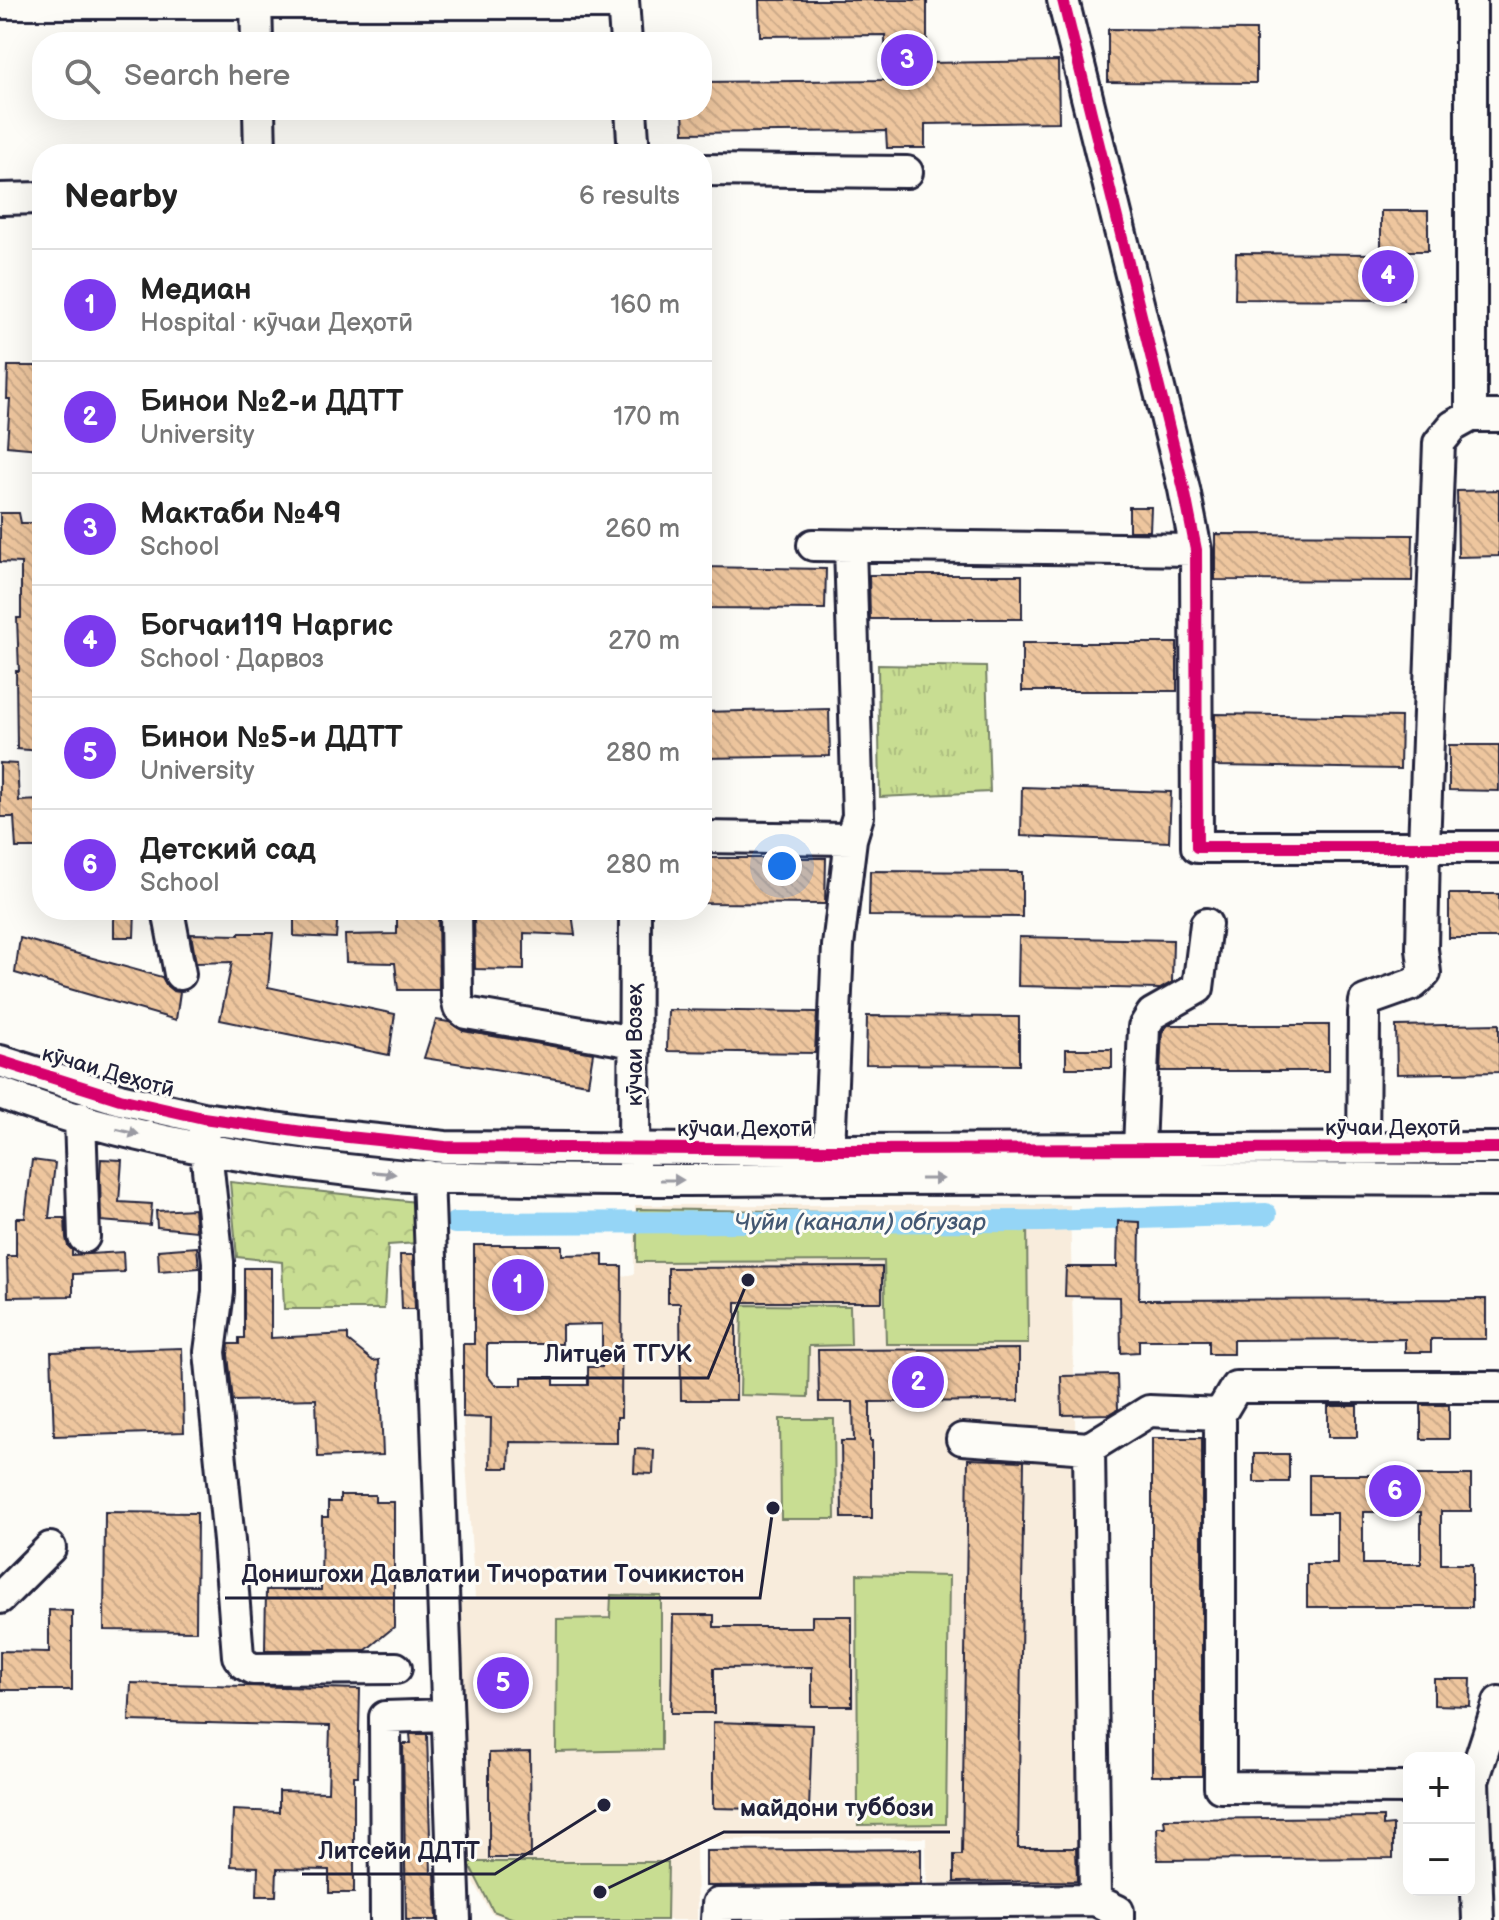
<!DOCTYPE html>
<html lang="en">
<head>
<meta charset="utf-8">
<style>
  :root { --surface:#fff; --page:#f6f6f6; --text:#222; --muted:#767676; --line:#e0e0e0; --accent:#7c3aed }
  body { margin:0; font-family:"Balsamiq Sans",sans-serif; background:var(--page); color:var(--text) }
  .controls { position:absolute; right:24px; bottom:24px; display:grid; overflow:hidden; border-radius:16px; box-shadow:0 8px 32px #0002 }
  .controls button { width:72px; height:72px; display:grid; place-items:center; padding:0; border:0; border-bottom:2px solid var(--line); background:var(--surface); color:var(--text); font:40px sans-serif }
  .you { position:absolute; left:782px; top:866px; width:28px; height:28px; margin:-20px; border:6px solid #fff; border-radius:50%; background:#1a73e8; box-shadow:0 0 0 12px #1a73e833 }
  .badge { display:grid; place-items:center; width:52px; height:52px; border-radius:50%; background:var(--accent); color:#fff; font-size:26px; font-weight:700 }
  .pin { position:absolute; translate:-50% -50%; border:4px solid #fff; box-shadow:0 2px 8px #0006 }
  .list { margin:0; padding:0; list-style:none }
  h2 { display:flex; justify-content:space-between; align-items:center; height:104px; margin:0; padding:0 32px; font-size:34px }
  h2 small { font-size:26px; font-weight:400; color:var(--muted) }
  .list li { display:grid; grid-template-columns:52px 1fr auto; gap:24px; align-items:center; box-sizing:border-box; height:112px; padding:0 32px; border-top:2px solid var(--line) }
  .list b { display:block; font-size:30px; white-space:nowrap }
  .list p { margin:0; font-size:26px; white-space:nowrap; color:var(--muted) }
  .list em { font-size:26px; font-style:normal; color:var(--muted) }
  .icon { flex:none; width:44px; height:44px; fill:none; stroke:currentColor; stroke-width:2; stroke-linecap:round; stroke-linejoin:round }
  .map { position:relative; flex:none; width:1499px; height:1920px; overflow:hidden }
  .search { position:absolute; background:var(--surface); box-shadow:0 8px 32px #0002; left:32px; top:32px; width:680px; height:88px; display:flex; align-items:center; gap:20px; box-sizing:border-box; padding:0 28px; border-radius:32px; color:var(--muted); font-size:30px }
  .panel { position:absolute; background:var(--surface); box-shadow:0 8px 32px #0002; left:32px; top:144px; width:680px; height:776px; border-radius:32px }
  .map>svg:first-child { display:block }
</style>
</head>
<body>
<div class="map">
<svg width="1499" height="1920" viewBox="0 0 1499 1920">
  <defs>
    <pattern id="forest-crowns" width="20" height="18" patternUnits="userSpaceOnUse" patternTransform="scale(2)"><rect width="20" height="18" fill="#c8dd92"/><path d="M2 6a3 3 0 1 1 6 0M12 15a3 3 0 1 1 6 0" fill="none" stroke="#acbd7f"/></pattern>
    <pattern id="park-tufts" width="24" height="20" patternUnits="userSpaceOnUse" patternTransform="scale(2)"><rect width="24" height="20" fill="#c8dd92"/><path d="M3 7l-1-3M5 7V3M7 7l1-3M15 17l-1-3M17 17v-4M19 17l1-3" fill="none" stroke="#acbd7f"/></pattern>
    <pattern id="building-back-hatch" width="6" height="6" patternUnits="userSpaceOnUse" patternTransform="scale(2)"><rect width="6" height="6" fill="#eec69e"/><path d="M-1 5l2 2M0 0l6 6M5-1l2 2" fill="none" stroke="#ccaa89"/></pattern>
  </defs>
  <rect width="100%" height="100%" fill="#fdfcf7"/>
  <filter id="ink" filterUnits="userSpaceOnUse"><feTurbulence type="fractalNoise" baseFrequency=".0125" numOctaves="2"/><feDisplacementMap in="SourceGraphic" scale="16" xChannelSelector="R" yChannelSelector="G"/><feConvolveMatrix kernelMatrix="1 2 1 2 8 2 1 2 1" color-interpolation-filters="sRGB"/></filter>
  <g filter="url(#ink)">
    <path fill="#f8ecdc" d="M635,1205H1070L1086,1886L927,1888L926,1838L696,1840L697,1920H510L491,1913L467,1869L454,1604L475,1598L463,1417L619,1418L622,1276L634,1274Z"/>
    <path fill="#c8dd92" stroke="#758066" stroke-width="2" d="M637,1209L1027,1215L1028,1344H886L884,1261L637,1262Z
      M742,1305L850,1306L851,1345L809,1346L808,1397L740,1395Z
      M780,1419H834L835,1519H781Z
      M857,1574L949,1576L946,1824L858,1825Z
      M611,1595L661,1596V1750L556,1752L557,1619L610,1618Z
      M468,1862H668L667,1920H517L493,1911Z"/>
    <path fill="url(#forest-crowns)" stroke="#758066" stroke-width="2" d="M230,1182L416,1202L418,1243L388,1245L384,1309H284L282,1262L237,1257Z"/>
    <path fill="url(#park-tufts)" stroke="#758066" stroke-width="2" d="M878,665L986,667L990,792L880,797Z"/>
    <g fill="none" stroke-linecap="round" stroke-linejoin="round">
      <path stroke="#95d5f6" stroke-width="22" d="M455,1223L1044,1221L1266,1214"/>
    </g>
    <path fill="url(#building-back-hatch)" stroke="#22223b" stroke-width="2" fill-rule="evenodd" d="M759,0H927V63L1058,61L1059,122L925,124V148H887L886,131L684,133L683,110H702V82L886,80L885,35L760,36Z
      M1108,29L1256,30V83L1108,82Z
      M1381,211H1428V251H1403V300L1235,299L1236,253L1381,254Z
      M8,366H42L39,449L7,446L10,399H7Z
      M1499,490V556L1458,557L1457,491Z
      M1129,507H1151L1150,531H1129Z
      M0,513H19L21,523H42V751L17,749L16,671H19L17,618H21V563L0,562Z
      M1215,534L1413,535L1412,581L1215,580Z
      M702,567L826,569L825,609L702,608Z
      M869,575H1022V619H870Z
      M1022,643H1177V691H1022Z
      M829,709L830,756L702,758V712Z
      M1215,714L1401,717L1400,769L1215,766Z
      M1449,745H1499V791L1449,790Z
      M0,763L17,764L19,801L42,800V848H16L14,817H0Z
      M1022,787L1171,792L1169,842L1021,836Z
      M702,858H826L825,904L702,903Z
      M870,871L1022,872V917L869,916Z
      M1449,894H1499V938H1449Z
      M114,910H135L134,937H114Z
      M294,910H338L336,938L294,936Z
      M397,910H438L439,990H398L395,963L346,962L345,935L397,934Z
      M474,910H497V916L535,917V910H562V912L572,913L575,935L524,933V970L475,969Z
      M239,933H273L268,987L395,1014L389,1055L220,1020L232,962L196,963L191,934L239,935Z
      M1019,937L1173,940L1172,982L1160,989L1018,986Z
      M20,938L162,977L167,986L173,991L180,992L176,1020L15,973Z
      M668,1010L817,1012L815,1053L667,1051Z
      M867,1016L1019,1017V1065L866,1064Z
      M436,1020L449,1022L463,1031L593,1053L588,1084L424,1058Z
      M1499,1024V1072L1397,1074L1396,1026Z
      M1168,1025H1329V1071H1160L1162,1032Z
      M1066,1049H1112V1068H1066Z
      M101,1159L122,1160L119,1202L152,1204L150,1225L101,1221L100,1176Z
      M32,1160L55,1163L49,1218H65L66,1238L68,1246L72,1250V1255L123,1252L124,1272L73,1274V1296L8,1297L7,1256H16V1218H25Z
      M194,1209L196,1231L157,1227L156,1211Z
      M1118,1221L1140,1222L1139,1300L1486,1299V1339H1431V1352H1405V1339L1233,1340V1354H1209V1340H1139V1352L1121,1353L1120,1297L1065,1296L1066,1267H1117Z
      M474,1245H562V1255L603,1254V1266H622L621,1417H617V1443L510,1442L509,1468H490L491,1418L463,1417V1344H474ZM602,1324V1367H588V1385H554V1377H522V1385H495L487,1375V1344H562V1325Z
      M197,1247L199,1268L159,1271L158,1250Z
      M400,1255H413L415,1309H402Z
      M882,1267V1302H736V1400H681L680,1303H668V1268Z
      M244,1268H271V1338L348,1334V1341L373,1361L379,1360L383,1455L318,1457L316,1399L233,1401L228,1355L229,1344H239V1338H244Z
      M182,1348L184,1432L54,1436L51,1352Z
      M1019,1349V1401L870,1402V1441H872V1518H842L841,1441H854L853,1402H819L818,1350Z
      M1117,1375L1118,1409L1110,1414L1062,1415L1061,1376Z
      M1421,1405H1449V1439H1421Z
      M1328,1406H1357V1437H1328Z
      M1152,1438H1202V1776H1152Z
      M635,1449L654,1450L653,1474L634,1473Z
      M1254,1454H1289V1482H1254Z
      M968,1459L1024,1461L1018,1848H1076L1077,1881L954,1882V1855H962Z
      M1309,1475H1471V1511H1441V1564H1472V1607H1307V1564H1337V1513H1309ZM1363,1512H1421V1564H1363Z
      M340,1495H375V1502H394V1627L366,1650H265L266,1590H321L322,1517H328V1502H340Z
      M105,1512L197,1513L196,1631L104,1630Z
      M49,1610L72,1611V1690H0V1651L49,1652Z
      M673,1615H714V1627H812V1616H852V1706H812V1667L714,1668V1713H671Z
      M1434,1679H1471L1470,1706L1434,1705Z
      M131,1683L360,1689L358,1776H354V1893H329V1870L277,1869L276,1896H257L258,1867L231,1866L233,1810L279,1812V1791L328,1792L330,1726L129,1721Z
      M713,1722L812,1725L809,1810L713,1808Z
      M410,1734H427L431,1873H435L437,1920H406L403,1744H411Z
      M530,1752L531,1858H489V1753Z
      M1383,1817V1826L1393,1825V1858L1158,1860L1157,1827H1165L1164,1819Z
      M921,1849V1884L706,1886V1851Z"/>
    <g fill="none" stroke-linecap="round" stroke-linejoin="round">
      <g stroke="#22223b" stroke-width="36">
        <path id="minor" d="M256,0L257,42
          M623,0L626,42
          M1063,0L1184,489L1196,550L1197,847H1499
          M1471,0V416
          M0,3H623
          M259,110L260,154
          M631,110L634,154
          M702,170L907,172
          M0,199L42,198
          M813,545L1196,550
          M702,837L851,839L858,816L850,546
          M168,910L180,974
          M456,910L457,997L459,1007L466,1013L634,1042
          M0,1061L120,1099L203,1118L310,1133L445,1147L829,1150L1499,1148
          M0,1093C121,1139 256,1161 385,1174C432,1179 481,1178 529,1179C630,1181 731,1180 832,1179C1054,1178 1277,1179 1499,1180
          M80,1118L84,1237
          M204,1132L218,1262V1292L210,1352L229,1541L238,1656L244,1664L253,1669L396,1668
          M1139,1148L1144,1027L1152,1014L1198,988L1206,924
          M829,1150L838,946L851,839
          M1363,1165L1364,1013L1365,1001L1413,984L1425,973L1422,949L1424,847L1439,443L1453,426L1471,416H1499
          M634,1168L635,910
          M428,1176L455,1920
          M1220,1414L1236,1387H1499
          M962,1439L1089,1448L1095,1900
          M1089,1448L1149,1411L1220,1414V1787L1409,1788
          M0,1598L50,1548
          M1473,1781L1478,1920
          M1469,1782L1473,1781L1499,1702
          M386,1920L385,1717L447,1715
          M717,1920L718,1904L1095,1900L1118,1911V1920"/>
      </g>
      <use href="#minor" stroke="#fdfcf7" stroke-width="30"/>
      <g stroke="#fdfcf7" stroke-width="17">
        <path id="cycleway" d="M1063,0L1184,489L1196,550L1197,847H1499
          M0,1061L120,1099L203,1118L310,1133L445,1147L829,1150L1499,1148"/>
      </g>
      <use href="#cycleway" stroke="#d6006c" stroke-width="12"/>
    </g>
    <defs><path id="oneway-solid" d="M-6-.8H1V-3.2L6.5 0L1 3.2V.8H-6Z" transform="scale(2)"/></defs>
    <g fill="#9a9aa2">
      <use href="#oneway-solid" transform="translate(128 1132) rotate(13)"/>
      <use href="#oneway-solid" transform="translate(384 1173) rotate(5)"/>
      <use href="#oneway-solid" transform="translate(932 1179)"/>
      <use href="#oneway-solid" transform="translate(672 1180)"/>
    </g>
  </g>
  <g text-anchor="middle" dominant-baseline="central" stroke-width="6" stroke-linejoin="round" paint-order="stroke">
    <g font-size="22" fill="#22223b" stroke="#fdfcf7">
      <text transform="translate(635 1045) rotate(-90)">кӯчаи Возеҳ</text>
      <text transform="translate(108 1072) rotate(16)">кӯчаи Деҳотӣ</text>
      <text x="1393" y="1128">кӯчаи Деҳотӣ</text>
      <text x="745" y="1129">кӯчаи Деҳотӣ</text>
    </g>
    <g font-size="24" font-style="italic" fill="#445873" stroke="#fdfcf7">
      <text x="860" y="1222">Чуйи (канали) обгузар</text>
    </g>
  </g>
  <path fill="none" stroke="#22223b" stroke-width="3" d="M748 1280L708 1378H528M773 1508L760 1598H225M600 1892L724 1832H950M604 1805L495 1874H302"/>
  <g fill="#22223b" stroke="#fdfcf7" stroke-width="3">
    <circle cx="748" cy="1280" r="8"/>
    <circle cx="773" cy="1508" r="8"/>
    <circle cx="600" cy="1892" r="8"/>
    <circle cx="604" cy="1805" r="8"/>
  </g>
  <g font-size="24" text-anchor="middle" font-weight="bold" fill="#22223b" stroke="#fdfcf7" stroke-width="6" stroke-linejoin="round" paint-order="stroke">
    <text x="618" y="1362">Литцей ТГУК</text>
    <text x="493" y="1582">Донишгохи Давлатии Тичоратии Точикистон</text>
    <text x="837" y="1816">майдони туббози</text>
    <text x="399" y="1859">Литсейи ДДТТ</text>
  </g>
</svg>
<div class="controls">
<button>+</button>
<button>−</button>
</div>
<div class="you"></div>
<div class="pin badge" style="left:518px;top:1285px">1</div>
<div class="pin badge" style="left:918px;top:1382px">2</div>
<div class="pin badge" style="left:907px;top:60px">3</div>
<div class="pin badge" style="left:1388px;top:276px">4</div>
<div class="pin badge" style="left:503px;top:1683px">5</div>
<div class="pin badge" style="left:1395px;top:1491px">6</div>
<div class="search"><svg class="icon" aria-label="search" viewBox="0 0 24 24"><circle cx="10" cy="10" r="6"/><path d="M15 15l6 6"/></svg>Search here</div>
<section class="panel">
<h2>Nearby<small>6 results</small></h2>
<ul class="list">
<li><span class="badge">1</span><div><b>Медиан</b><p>Hospital · кӯчаи Деҳотӣ</p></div><em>160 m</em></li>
<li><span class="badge">2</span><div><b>Бинои №2-и ДДТТ</b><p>University</p></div><em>170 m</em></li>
<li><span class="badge">3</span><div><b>Мактаби №49</b><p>School</p></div><em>260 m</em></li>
<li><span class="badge">4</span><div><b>Богчаи119 Наргис</b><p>School · Дарвоз</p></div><em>270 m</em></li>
<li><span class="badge">5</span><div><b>Бинои №5-и ДДТТ</b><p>University</p></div><em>280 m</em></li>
<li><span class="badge">6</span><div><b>Детский сад</b><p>School</p></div><em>280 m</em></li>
</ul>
</section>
</div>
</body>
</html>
